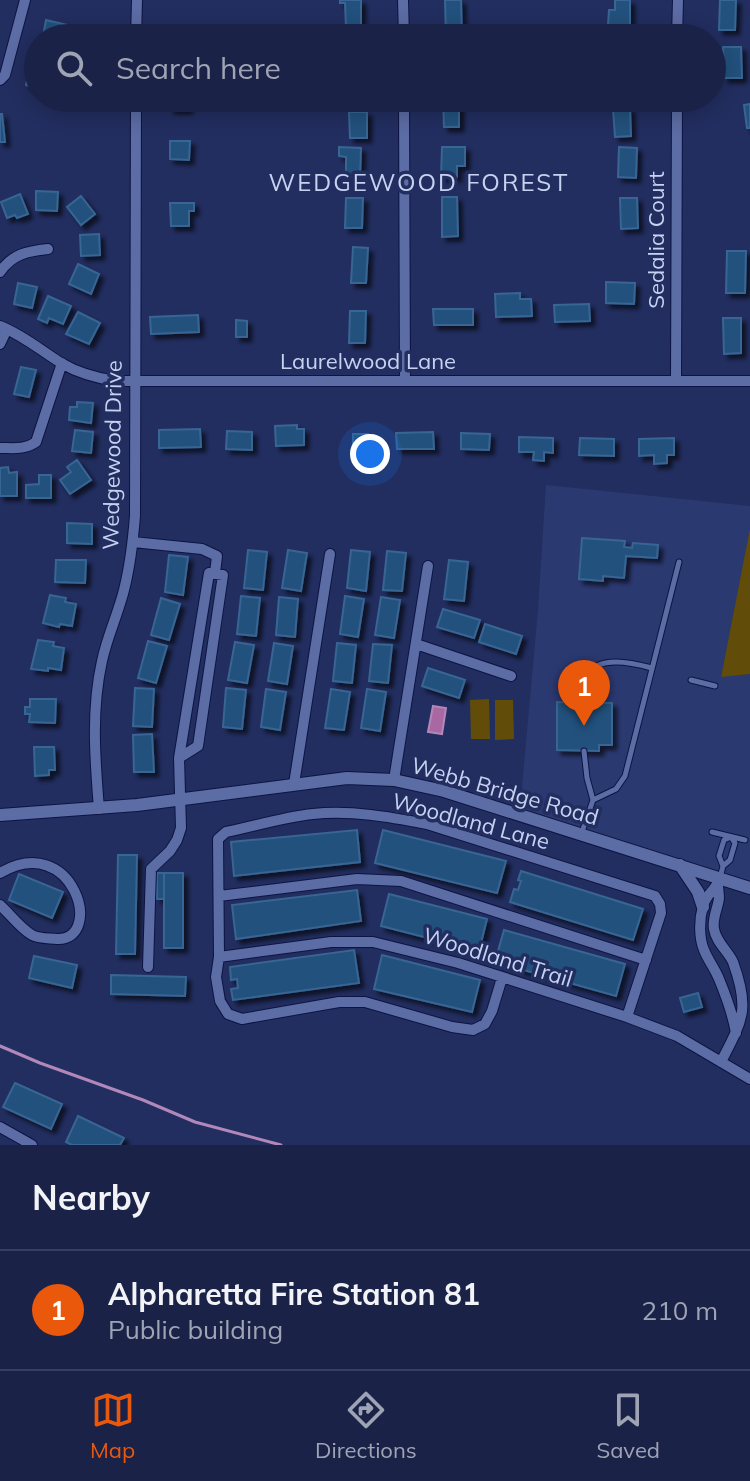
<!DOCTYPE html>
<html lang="en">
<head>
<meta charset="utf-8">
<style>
  :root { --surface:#1a2248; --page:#272f52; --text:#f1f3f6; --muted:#9fa4b4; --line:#383f60; --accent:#ea580c }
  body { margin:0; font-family:Mulish,sans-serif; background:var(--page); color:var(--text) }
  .you { position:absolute; left:370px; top:454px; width:28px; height:28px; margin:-20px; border:6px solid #fff; border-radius:50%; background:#1a73e8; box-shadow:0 0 0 12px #1a73e833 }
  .badge { display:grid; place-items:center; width:52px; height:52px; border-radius:50%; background:var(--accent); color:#fff; font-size:26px; font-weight:700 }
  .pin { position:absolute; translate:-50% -66px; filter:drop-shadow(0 2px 4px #0008) }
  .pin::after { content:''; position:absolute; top:42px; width:28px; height:24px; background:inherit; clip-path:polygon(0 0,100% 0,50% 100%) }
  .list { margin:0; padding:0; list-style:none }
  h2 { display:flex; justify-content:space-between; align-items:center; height:104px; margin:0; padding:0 32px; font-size:34px }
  h2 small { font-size:26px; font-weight:400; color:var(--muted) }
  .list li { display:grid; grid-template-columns:52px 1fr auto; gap:24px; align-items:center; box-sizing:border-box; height:120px; padding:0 32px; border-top:2px solid var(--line) }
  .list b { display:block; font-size:30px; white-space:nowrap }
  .list p { margin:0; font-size:26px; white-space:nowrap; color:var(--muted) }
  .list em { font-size:26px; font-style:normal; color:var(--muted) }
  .icon { flex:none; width:44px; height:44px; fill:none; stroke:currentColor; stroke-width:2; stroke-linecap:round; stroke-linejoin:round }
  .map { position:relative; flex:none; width:750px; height:1145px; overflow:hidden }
  .search { position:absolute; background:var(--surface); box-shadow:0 4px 20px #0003; left:24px; right:24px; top:24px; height:88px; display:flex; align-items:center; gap:20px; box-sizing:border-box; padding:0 28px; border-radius:44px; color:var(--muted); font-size:30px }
  .sheet { height:224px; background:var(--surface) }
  nav { display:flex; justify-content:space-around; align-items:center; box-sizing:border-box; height:112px; border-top:2px solid var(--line); background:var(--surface); font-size:22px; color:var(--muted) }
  nav a { display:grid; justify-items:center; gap:4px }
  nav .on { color:var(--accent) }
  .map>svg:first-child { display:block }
</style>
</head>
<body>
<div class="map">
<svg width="750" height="1145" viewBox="0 0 750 1145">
  <defs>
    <filter id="shadow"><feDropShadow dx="4.5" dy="4.5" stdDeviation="2" flood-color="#0009"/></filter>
  </defs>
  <rect width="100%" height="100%" fill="#222e60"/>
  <path fill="#2b3971" d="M546,485L750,506V528L721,676L750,674V887L525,817L522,787L538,610Z"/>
  <path fill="#614d09" d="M750,528V674L721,677Z
    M489,699L490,739H471L470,700Z
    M495,700H513L514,739L495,740Z"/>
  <path fill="#a968a2" stroke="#b288ba" stroke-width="2" d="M433,706L446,708L442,734L428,732Z"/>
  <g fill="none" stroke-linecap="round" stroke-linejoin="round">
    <path stroke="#b288ba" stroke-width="3" d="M0,1046L40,1063L143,1100L195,1122L281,1145"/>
  </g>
  <path fill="#24517d" stroke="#386593" stroke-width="2" filter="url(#shadow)" d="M340,0H361V27H346L345,3H340Z
    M445,0H461L462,36L446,37Z
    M615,0H630V37H600V25H608L609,10H615Z
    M720,0H736L735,30H719Z
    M46,20L72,26L70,38H45L46,32L44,31Z
    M172,32H187L186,38H172Z
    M723,47H741L742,78H724Z
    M36,64H38V88L26,85L29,72L34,73Z
    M170,98H188V109H170Z
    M443,98H459V127H444Z
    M750,104V128H747L744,105Z
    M630,108L631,136L615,137L613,109Z
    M349,112H367V138H350Z
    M0,114H2L5,142H0Z
    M170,141H190L189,160L170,159Z
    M339,147L361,148L360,178L346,177V157L339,156Z
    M442,147H465V166H457V177H441Z
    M619,147L637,148L636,178L618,177Z
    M36,191L58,192L57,211L36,210Z
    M20,194L28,214L17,218L15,215L7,218L1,202Z
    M81,196L95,214L81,225L67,207Z
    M442,197H457L458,236L442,237Z
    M346,198H363L362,228H345Z
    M620,198H637L638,228L621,229Z
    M170,203H194V211H189V226H171Z
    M99,234L100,255L81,256L80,235Z
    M353,247L368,248L366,283H351Z
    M727,251H746L745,293H726Z
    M78,264L99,274L91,294L69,284Z
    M606,282L635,283L634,304L606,303Z
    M18,283L37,287L32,308L14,304Z
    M520,293V299H531L532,316L496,317L495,294Z
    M48,296L71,306L63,324L49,318L47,323L38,319Z
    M589,304L590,321L555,322L554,305Z
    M433,309H473V325H434Z
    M350,311H366L365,343H349Z
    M78,312L100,323L89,344L66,334Z
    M198,315L199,332L151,334L150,317Z
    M723,318H741V353L724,354Z
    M236,320L247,321V337H236Z
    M21,367L36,370L29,397L14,394Z
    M77,402L93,403L91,423L69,420L70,407H77Z
    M297,425V429H304V445L276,446L275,426Z
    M200,429L201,447L159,448V430Z
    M75,430L93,432L91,453L72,451Z
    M227,431L252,432V450L226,449Z
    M433,432L434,449H397L396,433Z
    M461,433L490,434L489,450L461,449Z
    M353,434H368V439H382L383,454L353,455Z
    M519,437L553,438V453L544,452V461L533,460L534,452H519Z
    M580,438L614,439V456L579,455Z
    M674,438V455H667V463L654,464V455L639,456V439Z
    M77,460L91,480L70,494L60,480L71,472L67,467Z
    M8,467L9,473L17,472V496H0V468Z
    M39,475H51V498H26V485L39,484Z
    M67,523L92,524V544L67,543Z
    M582,538L625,541L624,547L632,548L633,543L658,545L657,558L626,556L624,578L603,576V581L579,579Z
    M248,550L267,552L263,590L244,588Z
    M288,550L307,553L301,591L282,588Z
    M351,550L370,552L366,591L347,588Z
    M387,551L406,553L402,591L383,590Z
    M169,555L188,557L183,595L165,592Z
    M56,560H86L85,583L55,582Z
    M449,560L468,562L464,601L444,599Z
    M50,595L66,598L65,602L76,604L72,626L60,624L59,627L43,623Z
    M241,596L260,598L256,636L237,634Z
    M345,596L364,599L358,637L340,634Z
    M279,597L298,599L295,637L276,635Z
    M381,597L400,600L394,638L375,635Z
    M161,598L180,604L169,640L151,635Z
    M443,609L480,620L474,638L437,627Z
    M485,624L522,636L516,654L479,642Z
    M38,640L54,642L53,646L64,648L61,670L48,668V671L31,669Z
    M148,641L167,646L156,683L138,678Z
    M235,642L254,645L247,683L228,680Z
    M274,643L293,646L287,684L268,681Z
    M337,643L356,645L352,683L333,681Z
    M373,644L392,645L388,683L369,681Z
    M428,668L465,680L459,698L422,686Z
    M135,688L154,689L152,727L133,726Z
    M226,688L246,690L242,729L223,727Z
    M266,689L286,692L280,730L261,727Z
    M331,689L350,692L344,730L325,728Z
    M367,689L386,692L380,731L361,728Z
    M30,699H56L55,723L29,722L30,714H25V707H30Z
    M557,702L612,703V745H599V751L557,750Z
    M152,734L154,772H134L133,735Z
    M34,747H54L55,770H49V775L35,776Z
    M357,830L360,862L234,876L231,842Z
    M383,830L506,861L497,893L375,863Z
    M118,855H137L135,954H116Z
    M521,871L643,909L633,940L510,902L514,889L518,890L521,881L518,880Z
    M157,873H164V899H157Z
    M164,873H183V948H164Z
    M19,874L63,892L52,918L9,900Z
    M357,890L361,921L236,939L232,905Z
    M389,894L487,919L479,951L381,926Z
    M504,930L625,964L616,996L499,963L501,959L496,958Z
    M354,950L359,983L233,1000L231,989L238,988L237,979L231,980L230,967Z
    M382,955L480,980L472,1012L374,989Z
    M34,956L77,965L72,988L29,978Z
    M111,975L186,977L185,996L111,994Z
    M698,993L702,1007L684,1012L680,998Z
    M15,1083L62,1104L51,1129L3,1107Z
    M78,1116L124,1138L120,1145H72L66,1142Z"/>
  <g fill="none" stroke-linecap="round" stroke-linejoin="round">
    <g stroke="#0d1443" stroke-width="7">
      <path id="service" d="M691,680L715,686
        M583,703C583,695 582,683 585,677C598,654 633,663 652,668
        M584,751L587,778L593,800
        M582,832L593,800L616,789L625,776L679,562
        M712,832L745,840
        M723,866L719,856L724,840L731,837
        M720,878L723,866L730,860L735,843L731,837"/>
    </g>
    <g stroke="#0d1443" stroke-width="12">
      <path id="minor" d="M403,0L404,38
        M136,38L137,0
        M677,38L678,0
        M0,80L5,75L25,0
        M404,98L405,381
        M0,272C12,254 28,251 48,249
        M0,326C23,335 40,350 61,363C78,373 96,378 116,381H750
        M0,344L7,329
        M676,381L677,98
        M0,448C13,448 25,450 36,442L62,363
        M133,542L202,549L217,556L215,573
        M416,644L511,676
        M394,780L428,566
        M294,784L330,554
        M99,809C95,759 91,710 102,661C107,637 118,614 124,590C130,566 133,541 135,516L136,98
        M0,873C74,830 105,941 57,939C49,938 39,939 32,935C21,929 10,914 0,905
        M719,880C715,891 706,894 703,906C699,920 699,938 704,950C708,960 715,969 719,979C726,996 733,1015 736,1033
        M718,885C718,889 719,894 719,898C718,908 712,918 714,929C716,942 728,951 733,962C750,1009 743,1019 721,1062
        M219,896L357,879L401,881L646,960
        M219,957L331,942H373L458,963L627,1017L677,1036L750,1079
        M148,967L151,869L170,851L177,840L181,828L179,758L209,573L223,575L198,746L179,758
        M502,978L492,1011L485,1024L473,1030L452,1027L365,1002H339L242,1019L228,1014L220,1001L216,977L219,957L218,839L226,832C255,826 284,817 313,814C351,810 390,817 427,824L655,896L660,904L661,913L627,1017
        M0,1127L32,1145"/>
    </g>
    <g stroke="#0d1443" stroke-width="14">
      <path id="tertiary" d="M0,815L137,805L347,778L394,780L444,791L750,888
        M680,865L698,892L703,907"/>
    </g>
    <use href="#service" stroke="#5c6ca4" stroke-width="5"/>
    <use href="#minor" stroke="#5c6ca4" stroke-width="10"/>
    <use href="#tertiary" stroke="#5c6ca4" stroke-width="12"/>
  </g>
  <g text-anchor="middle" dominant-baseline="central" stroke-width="7" stroke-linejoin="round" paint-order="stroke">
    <g font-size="22" fill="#c7d2f1" stroke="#222e60">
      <text transform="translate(656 240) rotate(-90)">Sedalia Court</text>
      <text x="368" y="361">Laurelwood Lane</text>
      <text transform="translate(112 455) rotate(-89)">Wedgewood Drive</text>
      <text transform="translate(505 791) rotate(16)">Webb Bridge Road</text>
      <text transform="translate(471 821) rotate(15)">Woodland Lane</text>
      <text transform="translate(498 957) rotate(17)">Woodland Trail</text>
    </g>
    <g font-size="24" letter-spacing="2" fill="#c7d2f1" stroke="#222e60">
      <text x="419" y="182">WEDGEWOOD FOREST</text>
    </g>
  </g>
</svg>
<div class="you"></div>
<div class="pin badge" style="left:584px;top:726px">1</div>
<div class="search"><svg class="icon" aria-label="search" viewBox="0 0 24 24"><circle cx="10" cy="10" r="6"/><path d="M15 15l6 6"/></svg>Search here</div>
</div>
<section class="sheet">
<h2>Nearby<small></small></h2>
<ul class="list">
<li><span class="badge">1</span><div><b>Alpharetta Fire Station 81</b><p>Public building</p></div><em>210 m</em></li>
</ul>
</section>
<nav>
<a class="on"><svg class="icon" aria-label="map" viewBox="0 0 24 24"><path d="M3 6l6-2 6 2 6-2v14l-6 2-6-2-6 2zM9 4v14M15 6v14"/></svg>Map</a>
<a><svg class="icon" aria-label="directions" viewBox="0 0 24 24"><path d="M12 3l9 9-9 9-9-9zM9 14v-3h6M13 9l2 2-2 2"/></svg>Directions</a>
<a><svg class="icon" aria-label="saved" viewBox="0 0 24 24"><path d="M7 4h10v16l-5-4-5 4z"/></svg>Saved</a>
</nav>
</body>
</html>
